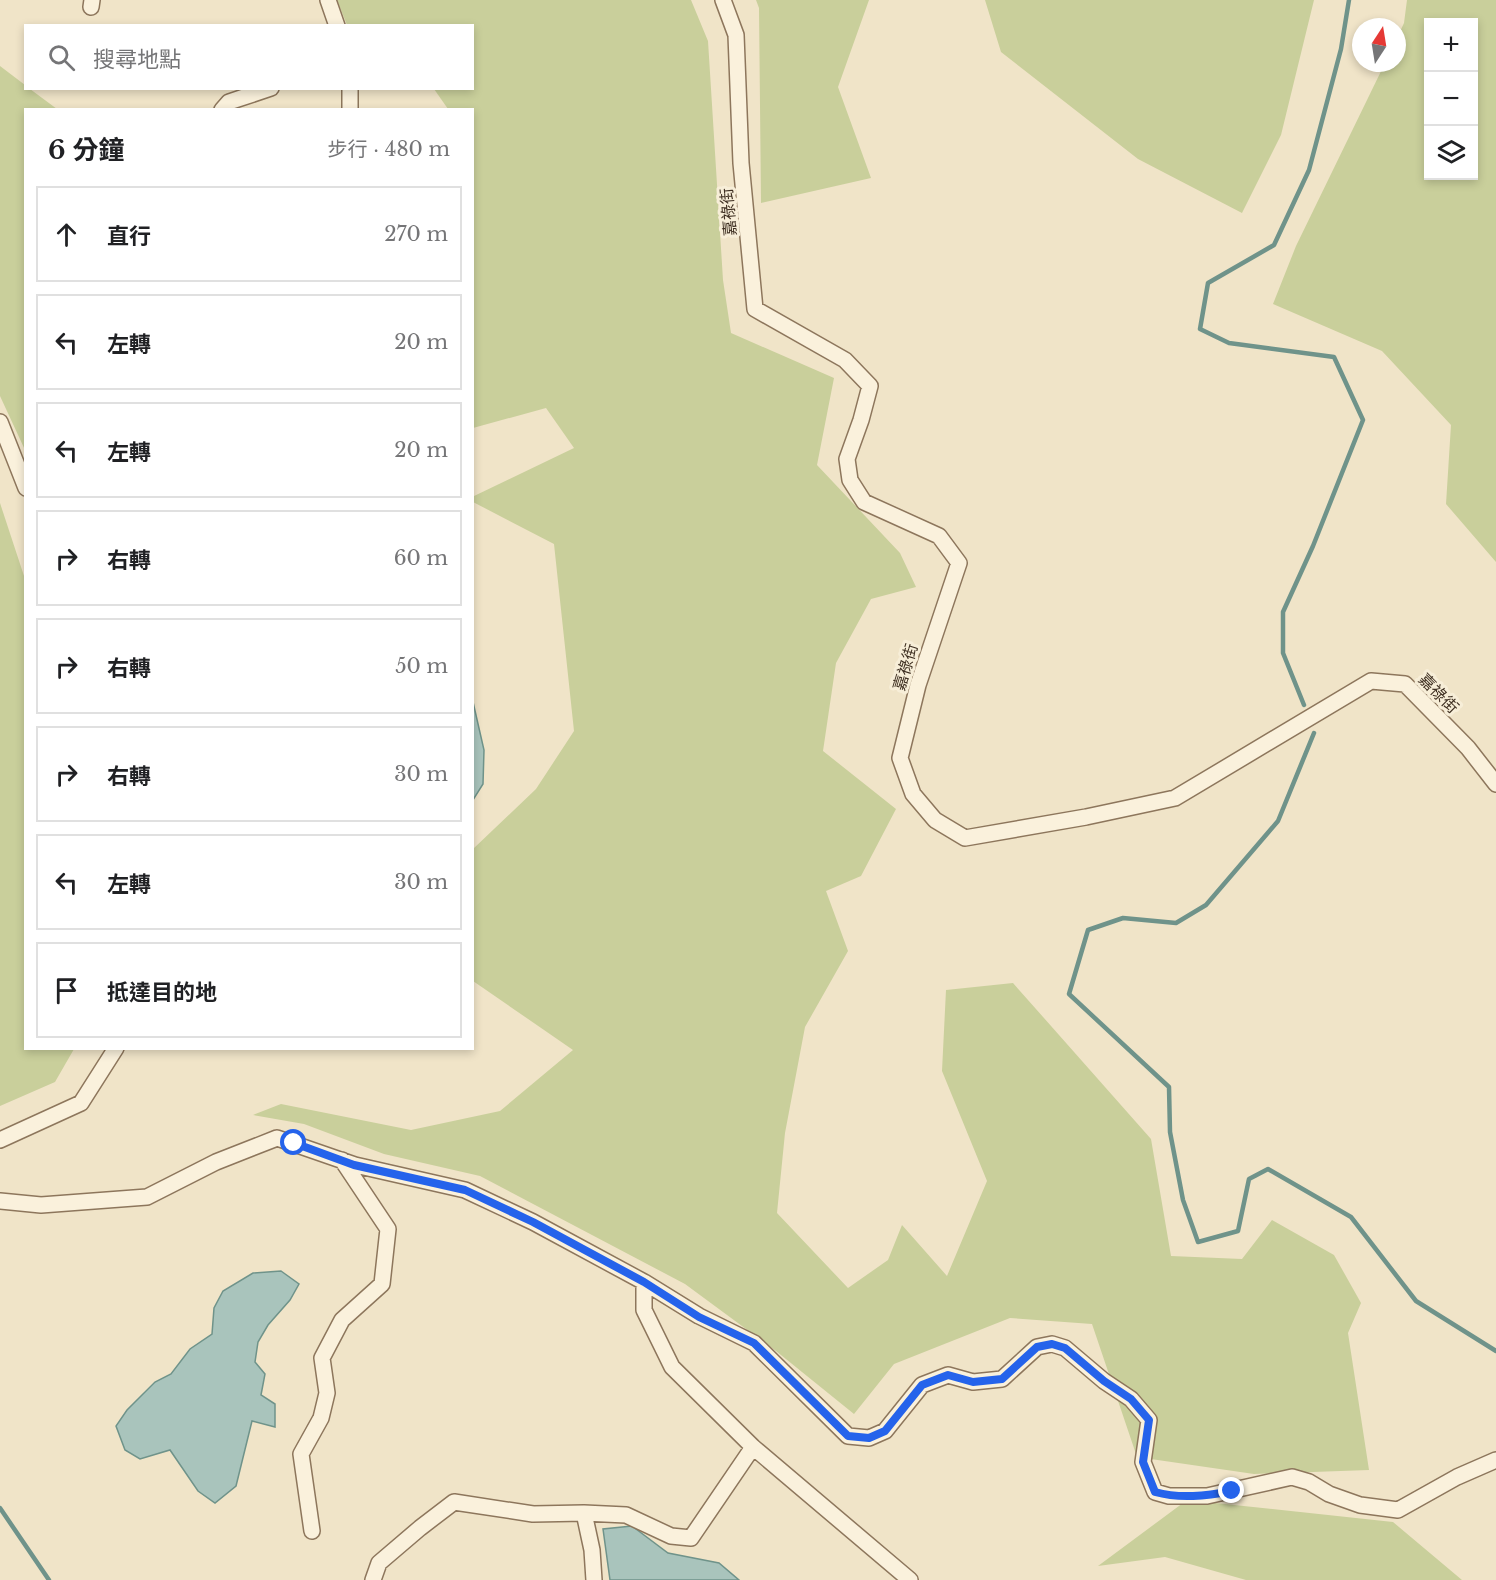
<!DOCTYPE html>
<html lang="zh-TW">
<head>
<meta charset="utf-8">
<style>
  :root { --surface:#fff; --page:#f2f2f2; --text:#202124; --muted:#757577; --line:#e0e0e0 }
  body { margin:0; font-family:"Libre Baskerville","Noto Sans TC",serif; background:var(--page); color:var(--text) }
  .controls { position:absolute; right:18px; top:18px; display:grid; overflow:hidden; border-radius:0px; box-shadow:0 3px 9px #0003 }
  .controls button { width:54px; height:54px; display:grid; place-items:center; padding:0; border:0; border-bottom:2px solid var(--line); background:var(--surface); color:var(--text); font:30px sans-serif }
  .compass { position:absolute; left:1352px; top:18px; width:54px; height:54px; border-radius:50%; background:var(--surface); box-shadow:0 3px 9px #0003; rotate:12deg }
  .stop { position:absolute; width:18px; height:18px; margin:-14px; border:4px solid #2563eb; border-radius:50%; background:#fff }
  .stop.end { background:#2563eb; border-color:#fff; box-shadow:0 2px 6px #0008 }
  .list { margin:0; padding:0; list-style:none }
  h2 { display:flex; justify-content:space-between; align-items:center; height:78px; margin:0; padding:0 24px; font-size:26px }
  h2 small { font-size:20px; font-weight:400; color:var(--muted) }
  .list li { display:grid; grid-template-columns:39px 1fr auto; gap:18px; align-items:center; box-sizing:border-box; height:96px; margin:0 12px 12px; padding:0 12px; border:2px solid var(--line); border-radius:0px }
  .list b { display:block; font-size:22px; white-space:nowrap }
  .list em { font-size:20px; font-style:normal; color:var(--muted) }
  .icon { flex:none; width:33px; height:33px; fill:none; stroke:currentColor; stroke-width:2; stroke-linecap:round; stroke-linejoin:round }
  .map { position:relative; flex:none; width:1496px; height:1580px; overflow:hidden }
  .search { position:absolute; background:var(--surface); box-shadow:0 3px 9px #0003; left:24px; top:24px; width:450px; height:66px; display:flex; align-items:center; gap:15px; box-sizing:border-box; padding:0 21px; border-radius:0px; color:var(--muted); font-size:22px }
  .panel { position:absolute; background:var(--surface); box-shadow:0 3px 9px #0003; left:24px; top:108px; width:450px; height:942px; border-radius:0px }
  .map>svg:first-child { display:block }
</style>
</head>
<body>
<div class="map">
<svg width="1496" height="1580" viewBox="0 0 1496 1580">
  <rect width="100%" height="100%" fill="#f0e4c8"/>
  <path fill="#c9cf9b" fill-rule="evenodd" d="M337,0H691L708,41L723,280L731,333L834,378L817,465L900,553L916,587L871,599L836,663L823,751L896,809L861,876L826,891L848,951L805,1027L785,1133L777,1213L848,1288L888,1260L902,1225L947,1276L987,1181L942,1071L946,990L1013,983L1151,1139L1171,1256L1242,1259L1272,1220L1334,1255L1361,1303L1348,1333L1369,1470L1254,1474L1137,1457L1092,1324L1010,1318L894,1364L854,1414L776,1351L685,1284L480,1176L384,1154L304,1124L253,1115L281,1104L411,1130L500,1111L573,1050L473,981V849L536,789L574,731L554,544L473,502L472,497L574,448L546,408L473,428L472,110L448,109L434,89L472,88V26L347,25Z
    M756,0H869L838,87L871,178L761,203L759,8Z
    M985,0H1314L1281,135L1242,213L1138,159L1001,52Z
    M1407,0H1496V562L1446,504L1451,425L1382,351L1273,304L1296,246L1385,63H1397V38L1404,23ZM1474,22V176H1428V22Z
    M0,66L25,85L26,88L30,89L57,109L26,110L25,450L0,396Z
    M0,503L26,582V1048L74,1049L55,1082L0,1106Z
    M1187,1500L1393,1522L1462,1580H1246L1165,1557L1098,1566Z"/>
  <path fill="#a9c4bc" stroke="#6f938a" stroke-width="1.5" d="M473,702L484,750L483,784L473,800Z
    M281,1271L299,1284L290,1300L268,1325L258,1342L255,1362L265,1374L261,1395L275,1404V1427L252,1421L236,1486L215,1503L198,1491L170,1450L140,1459L125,1450L116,1426L127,1410L155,1382L171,1374L190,1349L212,1334L214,1308L223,1291L253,1273Z
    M632,1526L668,1553L719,1563L739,1580H610L603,1529Z"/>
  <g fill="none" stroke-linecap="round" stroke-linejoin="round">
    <path stroke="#6f938a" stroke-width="4.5" d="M1304,705L1283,653V612L1313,546L1363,420L1334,357L1229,343L1200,329L1208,283L1274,245L1309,170L1341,49L1349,0
      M1314,733L1278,821L1206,905L1176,923L1123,918L1088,930L1069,994L1169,1087L1170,1132L1183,1200L1198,1242L1238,1231L1249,1179L1268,1169L1351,1217L1416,1301L1496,1351
      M0,1508L49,1580"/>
    <g stroke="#8d765c" stroke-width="18">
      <path id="minor" d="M328,0L337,26
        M723,0L736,35L741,163L755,309L845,360L870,386L861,420L847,459L850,480L864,502L939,536L959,563L918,685L900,758L913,794L935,820L965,838L1086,817L1175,798L1371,681L1405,684L1468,748L1496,784
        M91,7L92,0
        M350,88V110
        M222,110L229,102L271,88
        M0,422L26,488
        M0,1140L81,1103L116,1048
        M0,1201L41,1205L147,1197L216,1162L277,1138L355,1165L465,1190L533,1222L644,1282L699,1316L754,1343L848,1436L869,1438L885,1431L922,1385L948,1375L973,1382L1002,1379L1037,1347L1052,1344L1065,1348L1104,1381L1131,1399L1149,1420L1143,1462L1155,1492L1169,1496H1207L1292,1477L1309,1482L1329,1494L1360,1505L1398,1510L1457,1477L1496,1460
        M644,1282V1310L672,1367L753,1447L910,1580
        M584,1513L592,1550L594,1580
        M312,1531L301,1454L321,1418L327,1393L322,1358L342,1320L382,1284L388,1229L342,1160
        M373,1580L379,1563L420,1528L454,1502L533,1514L584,1513L626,1515L671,1536L691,1538L753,1447"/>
    </g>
    <use href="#minor" stroke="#faf1dc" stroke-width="15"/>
  </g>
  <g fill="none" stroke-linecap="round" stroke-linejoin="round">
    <path stroke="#2563eb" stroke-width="8" d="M294,1143L354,1165L465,1190L533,1222L644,1282L699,1317L754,1343L848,1436L869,1438L885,1431L922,1385L948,1375L973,1382L1002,1379L1037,1347L1052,1344L1065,1348L1104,1381L1131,1399L1149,1420L1143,1462L1155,1492C1180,1499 1206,1496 1232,1491"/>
  </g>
  <g text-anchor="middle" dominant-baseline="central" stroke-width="6" stroke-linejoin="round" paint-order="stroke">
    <g font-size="16" fill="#3d2e20" stroke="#f7eed8">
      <text transform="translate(728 212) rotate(-95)">嘉祿街</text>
      <text transform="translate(905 667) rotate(-73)">嘉祿街</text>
      <text transform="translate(1439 693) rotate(45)">嘉祿街</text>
    </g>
  </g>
</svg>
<div class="controls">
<button>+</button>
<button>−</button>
<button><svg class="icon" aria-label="layers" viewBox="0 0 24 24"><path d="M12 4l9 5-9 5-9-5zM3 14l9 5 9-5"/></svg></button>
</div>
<svg class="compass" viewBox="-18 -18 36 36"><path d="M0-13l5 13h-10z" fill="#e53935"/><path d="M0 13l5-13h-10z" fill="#757577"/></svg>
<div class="stop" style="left:294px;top:1143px"></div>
<div class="stop end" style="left:1232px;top:1491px"></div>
<div class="search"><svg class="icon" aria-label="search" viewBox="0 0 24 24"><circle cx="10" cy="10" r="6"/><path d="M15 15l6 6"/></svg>搜尋地點</div>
<section class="panel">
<h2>6 分鐘<small>步行 · 480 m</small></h2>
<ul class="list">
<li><svg class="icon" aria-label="ahead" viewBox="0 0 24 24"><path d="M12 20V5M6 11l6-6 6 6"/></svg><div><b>直行</b></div><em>270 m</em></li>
<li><svg class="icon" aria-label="left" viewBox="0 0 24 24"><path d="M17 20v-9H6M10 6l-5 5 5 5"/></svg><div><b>左轉</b></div><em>20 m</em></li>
<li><svg class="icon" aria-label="left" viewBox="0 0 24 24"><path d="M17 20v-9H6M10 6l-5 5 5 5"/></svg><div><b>左轉</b></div><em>20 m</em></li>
<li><svg class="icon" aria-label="right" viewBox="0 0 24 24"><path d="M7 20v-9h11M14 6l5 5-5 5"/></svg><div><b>右轉</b></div><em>60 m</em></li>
<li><svg class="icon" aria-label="right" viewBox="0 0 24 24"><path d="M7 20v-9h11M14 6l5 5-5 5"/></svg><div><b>右轉</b></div><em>50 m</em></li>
<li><svg class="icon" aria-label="right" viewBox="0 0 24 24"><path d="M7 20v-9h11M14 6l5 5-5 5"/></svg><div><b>右轉</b></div><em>30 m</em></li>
<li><svg class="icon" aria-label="left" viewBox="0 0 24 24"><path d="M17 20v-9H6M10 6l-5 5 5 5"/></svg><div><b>左轉</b></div><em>30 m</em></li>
<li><svg class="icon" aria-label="arrive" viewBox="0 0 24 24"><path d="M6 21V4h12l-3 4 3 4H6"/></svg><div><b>抵達目的地</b></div></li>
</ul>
</section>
</div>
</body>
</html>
